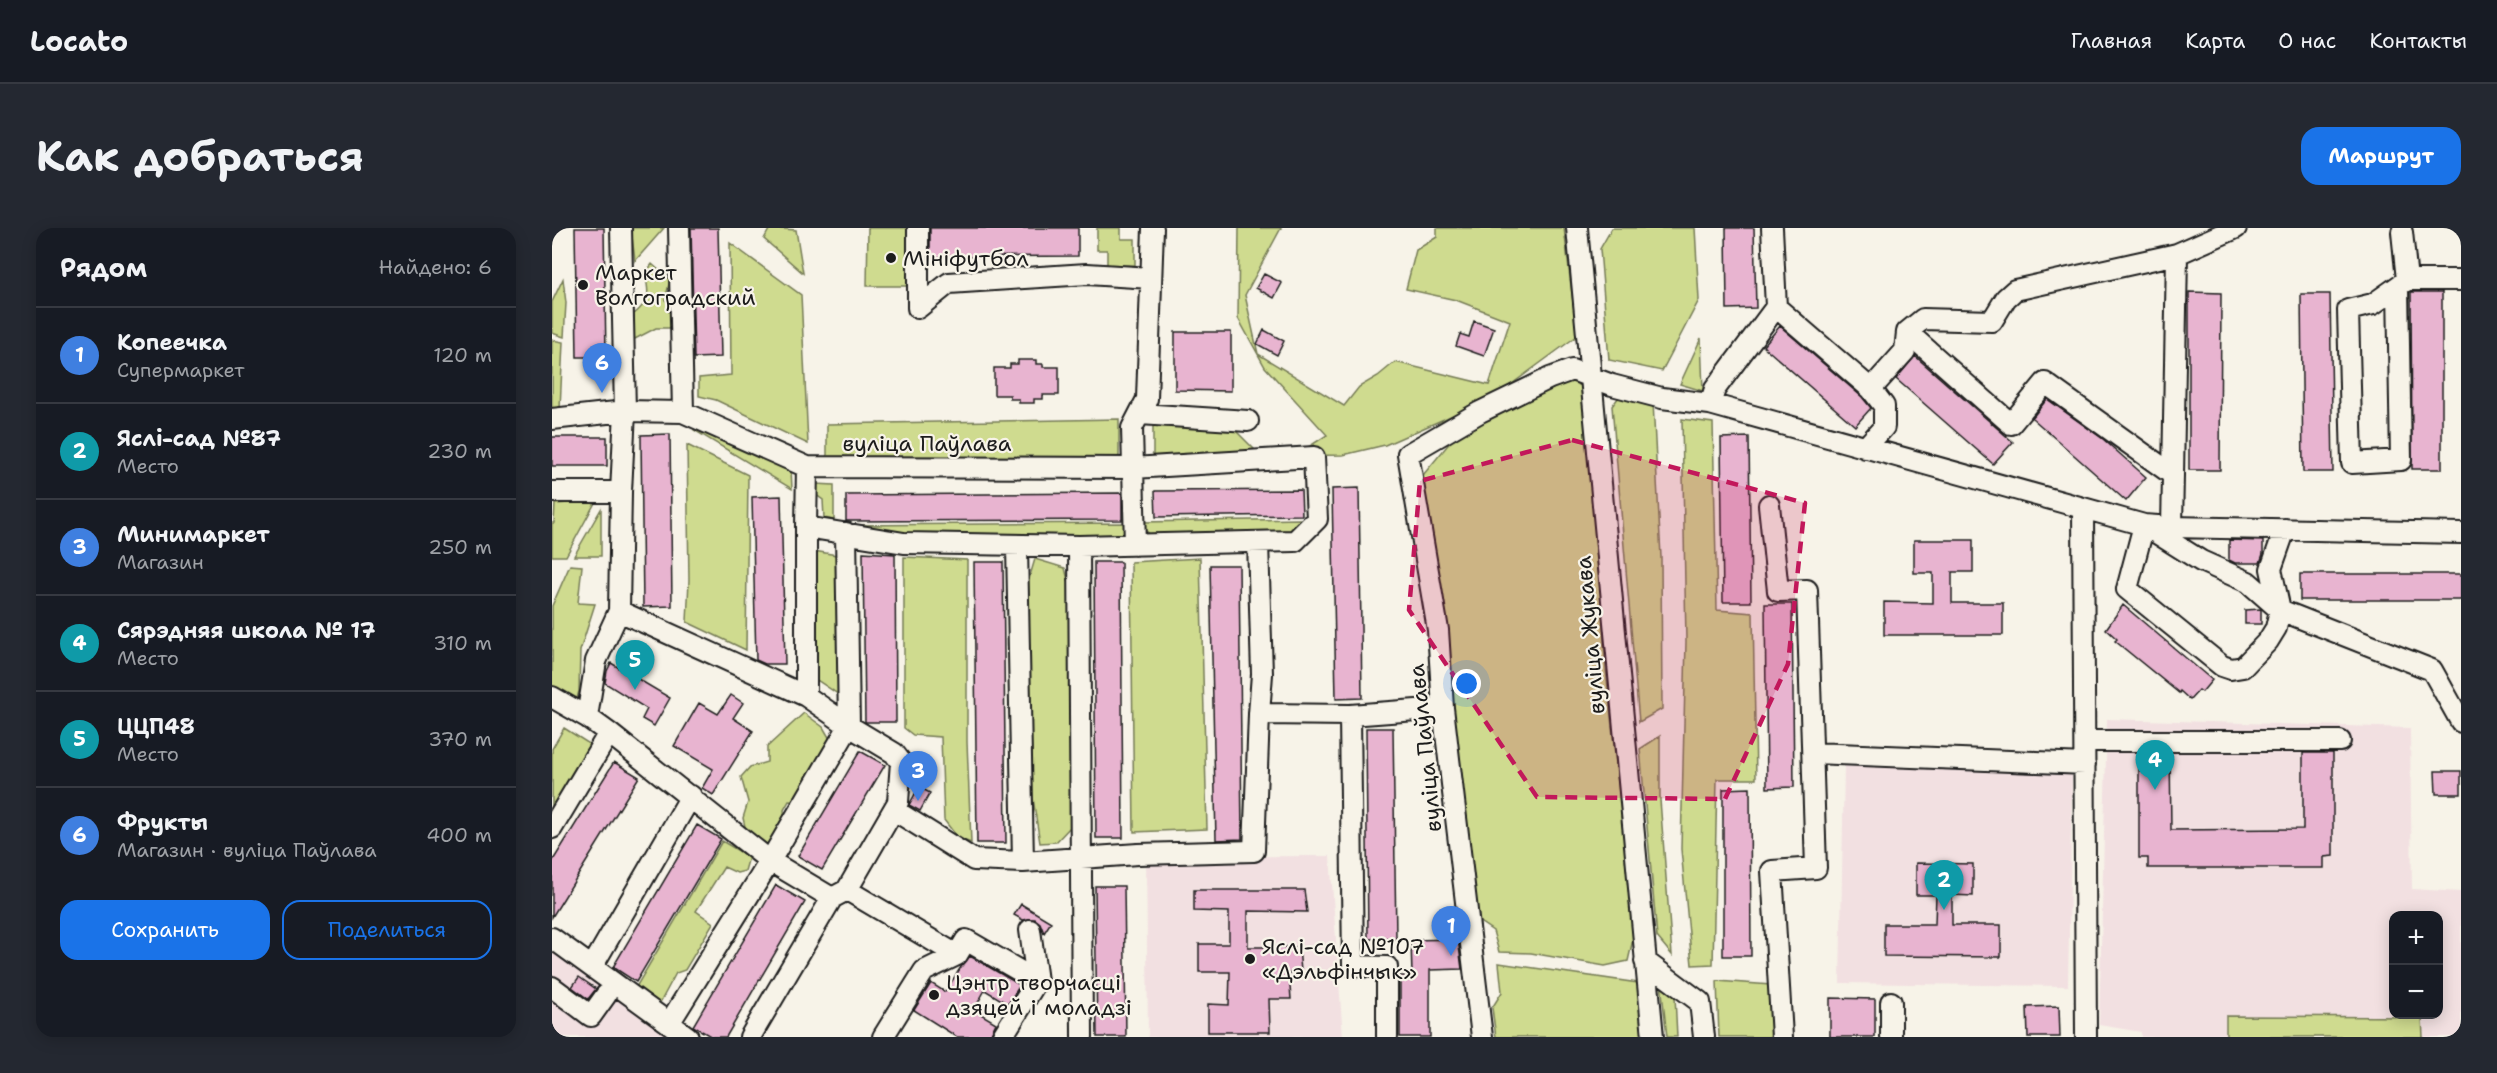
<!DOCTYPE html>
<html lang="ru">
<head>
<meta charset="utf-8">
<style>
  :root { --surface:#171b24; --page:#242831; --text:#f1f3f6; --muted:#9ea1a6; --line:#363941; --accent:#1a73e8 }
  body { margin:0; font-family:"Shantell Sans",sans-serif; background:var(--page); color:var(--text) }
  .controls { position:absolute; right:18px; bottom:18px; display:grid; overflow:hidden; border-radius:12px; box-shadow:0 3px 15px #0003 }
  .controls button { width:54px; height:54px; display:grid; place-items:center; padding:0; border:0; border-bottom:2px solid var(--line); background:var(--surface); color:var(--text); font:30px sans-serif }
  .you { position:absolute; left:915px; top:456px; width:21px; height:21px; margin:-15px; border:4px solid #fff; border-radius:50%; background:#1a73e8; box-shadow:0 0 0 9px #1a73e833 }
  .badge { display:grid; place-items:center; width:39px; height:39px; border-radius:50%; background:var(--accent); color:#fff; font-size:20px; font-weight:700 }
  .pin { position:absolute; translate:-50% -50px; filter:drop-shadow(0 2px 3px #0008) }
  .pin::after { content:''; position:absolute; top:32px; width:21px; height:18px; background:inherit; clip-path:polygon(0 0,100% 0,50% 100%) }
  .list { margin:0; padding:0; list-style:none }
  h2 { display:flex; justify-content:space-between; align-items:center; height:78px; margin:0; padding:0 24px; font-size:26px }
  h2 small { font-size:20px; font-weight:400; color:var(--muted) }
  .list li { display:grid; grid-template-columns:39px 1fr auto; gap:18px; align-items:center; box-sizing:border-box; height:96px; padding:0 24px; border-top:2px solid var(--line) }
  .list b { display:block; font-size:22px; white-space:nowrap }
  .list p { margin:0; font-size:20px; white-space:nowrap; color:var(--muted) }
  .list em { font-size:20px; font-style:normal; color:var(--muted) }
  .actions { display:flex; gap:12px; padding:18px 24px }
  .actions a { flex:1; padding:14px 0; border:2px solid var(--accent); border-radius:18px; text-align:center; font-size:21px; color:var(--accent) }
  .actions .main { background:var(--accent); color:#fff }
  .map { position:relative; flex:none; width:1909px; height:809px; overflow:hidden; border-radius:18px }
  header { display:flex; align-items:center; gap:36px; box-sizing:border-box; height:84px; padding:0 30px; background:var(--surface); border-bottom:2px solid var(--line) }
  header strong { font-size:28px }
  nav { display:flex; gap:33px; margin-inline-start:auto; font-size:21px }
  .intro { display:flex; align-items:center; justify-content:space-between; box-sizing:border-box; height:144px; padding:0 36px }
  h1 { margin:0; font-size:42px }
  .button { padding:15px 27px; border-radius:18px; background:var(--accent); color:#fff; font-size:21px; font-weight:700 }
  main { display:flex; gap:36px; padding:0 36px }
  aside { flex:1; background:var(--surface); border-radius:18px; box-shadow:0 3px 15px #0003 }
  .map>svg:first-child { display:block }
</style>
</head>
<body>
<header>
<strong>Locato</strong>
<nav><a>Главная</a><a>Карта</a><a>О нас</a><a>Контакты</a></nav>
</header>
<div class="intro"><h1>Как добраться</h1><a class="button">Маршрут</a></div>
<main>
<aside>
<h2>Рядом<small>Найдено: 6</small></h2>
<ul class="list">
<li><span class="badge" style="background:#3f7fe0">1</span><div><b>Копеечка</b><p>Супермаркет</p></div><em>120 m</em></li>
<li><span class="badge" style="background:#0f9aa8">2</span><div><b>Яслі-сад №87</b><p>Место</p></div><em>230 m</em></li>
<li><span class="badge" style="background:#3f7fe0">3</span><div><b>Минимаркет</b><p>Магазин</p></div><em>250 m</em></li>
<li><span class="badge" style="background:#0f9aa8">4</span><div><b>Сярэдняя школа № 17</b><p>Место</p></div><em>310 m</em></li>
<li><span class="badge" style="background:#0f9aa8">5</span><div><b>ЦЦП48</b><p>Место</p></div><em>370 m</em></li>
<li><span class="badge" style="background:#3f7fe0">6</span><div><b>Фрукты</b><p>Магазин · вуліца Паўлава</p></div><em>400 m</em></li>
</ul>
<div class="actions"><a class="main">Сохранить</a><a>Поделиться</a></div>
</aside>
<div class="map">
<svg width="1909" height="809" viewBox="0 0 1909 809">
  <rect width="100%" height="100%" fill="#f7f3e8"/>
  <filter id="ink" filterUnits="userSpaceOnUse"><feTurbulence type="fractalNoise" baseFrequency=".0167" numOctaves="2"/><feDisplacementMap in="SourceGraphic" scale="12" xChannelSelector="R" yChannelSelector="G"/><feConvolveMatrix kernelMatrix="1 2 1 2 8 2 1 2 1" color-interpolation-filters="sRGB"/></filter>
  <g filter="url(#ink)">
    <path fill="#f2e0e1" fill-rule="evenodd" d="M1555,491L1858,500L1860,661L1909,664V809H1589V804L1547,797ZM1842,688H1886V786H1842Z
      M1292,538L1520,545L1516,758L1288,755Z
      M778,628L791,809H596L594,629Z
      M0,718L44,750L60,768L121,809H0Z"/>
    <path fill="#cfdb8f" stroke="#767c56" stroke-width="1.5" d="M79,0H112L83,33Z
      M218,0L244,2L251,45L212,11Z
      M316,0H362L363,58H315Z
      M545,0H569V11H583V37L555,38V22H545Z
      M687,0H729L693,67L706,126L792,178L807,159L826,148L843,134L937,157L958,93L904,72L854,61L864,22L885,9V0H1012L1025,108L942,169L833,217L791,227L601,230V197L681,200L703,222L755,220L775,207L713,139L686,90Z
      M1060,0H1143L1147,72L1110,143L1057,132L1048,21Z
      M178,15L249,67L256,216L164,172L147,168V150L179,147Z
      M100,36L118,52L113,72L126,82L121,100H104L81,112V87C98,73 98,67 93,46Z
      M11,51L14,75L12,109L0,105V74Z
      M1149,110L1151,163L1128,156Z
      M0,112L11,114L8,181H0Z
      M1019,147L1029,158L1046,306L1053,432L1082,707L1076,733L1053,738L979,725L947,724L941,703L922,690L862,258L909,201Z
      M1070,165L1101,174L1109,329L1110,481L1087,494L1060,178Z
      M567,191V230L275,231V196Z
      M1130,191L1161,195L1165,382L1201,385L1204,551H1165L1161,736L1140,737L1129,621L1134,413Z
      M144,195L239,241L240,261L142,202Z
      M135,217L196,247L194,422L135,394L137,352Z
      M263,256L282,257V292L272,290L271,272L263,266Z
      M44,273L14,328H0V295H2L3,276Z
      M49,281V328H22Z
      M748,291L746,299L736,306L600,308L592,301V294Z
      M578,295L574,310L347,309L299,297Z
      M262,323L290,328L289,468L259,448Z
      M352,329L415,332V514L419,615L406,610L392,592L389,509L361,507L352,500Z
      M648,330L655,601L582,604L579,334Z
      M483,331L513,340L520,368L517,462L520,597L504,614L488,615L481,570L474,361Z
      M18,337L30,338L26,375L43,376L28,423L27,463L25,471L21,473L0,464V378Z
      M252,485L271,499L278,511L262,538L257,556L248,574L237,573L232,582L233,593L218,618L209,616L194,603L191,590L196,574L189,549L198,539L215,534V519Z
      M12,500L39,517L0,582V521Z
      M1108,508V572L1120,727L1105,709L1088,521Z
      M170,613L197,629L193,643L185,645L172,639L144,683L161,695L133,742L124,745L109,773L105,775L84,759Z
      M947,735L1086,755L1092,809H944L940,780L950,764Z
      M1165,753L1219,757L1220,809H1167Z
      M1109,755L1123,768L1125,809H1115Z
      M1674,788L1870,789L1871,809H1674Z"/>
    <path fill="#e8b4d0" stroke="#1c1c1c" stroke-width="1.5" d="M23,0H52L54,129H25Z
      M139,0H166L169,129L142,130Z
      M378,0H526V28L378,29Z
      M1174,0H1202L1204,80L1175,81Z
      M712,46L730,55L722,70L704,60Z
      M1637,64L1669,65L1668,242H1637Z
      M1859,64H1890V241H1860Z
      M1749,66H1778L1781,244H1751Z
      M922,93L942,100L932,128L904,118L908,106L917,109Z
      M1228,98L1310,169L1319,180L1303,198L1211,118Z
      M712,102L732,113L725,127L705,116Z
      M623,104H679V163L623,162Z
      M1363,128L1461,214L1441,236L1344,151Z
      M466,132H484V136H491V139H507V167H491V171H482V175H467V171H458V167H442V140H458V136H466Z
      M1495,171L1551,211L1594,249L1574,273L1480,190Z
      M118,206L120,378L91,379L89,207Z
      M0,209H55V238H0Z
      M1197,209L1199,374H1171L1169,210Z
      M807,260L810,470L784,471L780,261Z
      M749,262L750,287L604,289L603,263Z
      M570,265V292L294,293V267Z
      M229,268L233,436H213L204,432L200,269Z
      M1362,312H1421V344H1400V375H1451V407H1332V374L1381,375V345H1362Z
      M1677,312L1711,313V326L1708,335H1683L1677,332Z
      M311,324L343,326L344,494H313Z
      M422,334H451L454,615H425Z
      M542,334H569L571,610H544Z
      M658,337H687L690,611L664,612Z
      M1748,346H1909V372H1748Z
      M1213,376H1240L1242,559L1215,560Z
      M1571,377L1660,452L1650,464L1647,462L1638,472L1628,463L1627,465L1563,413L1565,411L1554,401Z
      M1709,381V396H1693V382Z
      M59,435L118,470L102,498L90,491L95,481L53,455L55,443Z
      M179,467L191,475L181,490L201,503L161,567L150,560L161,541L122,518L147,475L166,486Z
      M814,500H841L844,711H816Z
      M308,523L333,537L270,642L246,628Z
      M1587,525H1618L1619,602L1751,601V525H1781V628L1772,629V640H1596V630H1587Z
      M62,534L87,549L0,689V634Z
      M1883,543H1909V566H1884Z
      M367,559L378,565L368,583L357,577Z
      M1198,560L1199,728H1171V561Z
      M145,597L169,611L84,754L61,739Z
      M1364,635L1421,636V668L1400,667V697H1449V729L1332,728V696H1383L1384,667H1364Z
      M224,657L253,674L174,809H160L141,798Z
      M543,658H572L574,809H545Z
      M642,662H752L755,684L696,683V719H747L749,744L737,745L739,771H717L718,804H656V776L677,777L678,744H647V716H677V684L642,683Z
      M469,676L499,694L492,705L488,695L483,691L471,692L462,687Z
      M906,711L910,741L878,742V809H848V748H860L859,712Z
      M418,728L468,757L456,776L433,762L422,782L444,795L437,809H405L362,782L379,755L393,764L409,739Z
      M27,749L44,761L36,771L20,759Z
      M1278,770L1323,771V809H1278Z
      M1507,778L1508,809H1476L1475,779Z"/>
    <g fill="none" stroke-linecap="round" stroke-linejoin="round">
      <g stroke="#1c1c1c" stroke-width="24">
        <path id="minor" d="M127,0L131,184
          M366,0V80L397,55L535,46L599,50
          M1025,0L1101,809
          M1850,4L1855,52H1909
          M1625,26L1684,0
          M1846,60L1849,232L1800,235L1796,82L1821,76L1855,52
          M1224,79L1319,161L1332,178V199L1313,220
          M1355,104L1371,91L1440,93L1454,70L1463,62L1625,26L1621,247
          M1319,161L1353,123L1355,104L1459,196L1493,155L1621,247L1620,299
          M1158,176L1163,161L1224,79L1220,0
          M588,186L696,193
          M0,191L73,183L131,184L255,239L581,240L762,229L765,291L743,313L527,318L352,315L254,299L255,239
          M0,264H69L73,183L69,0
          M1217,277L1226,363L1255,362L1264,640L1220,643L1230,809
          M1531,280L1534,809
          M1733,301L1719,341L1728,382L1724,400L1716,413L1691,439L1679,441L1670,438L1575,361L1592,297L1649,333L1696,354L1728,382L1880,442L1909,494
          M706,314L710,446L707,486
          M583,317L580,200L595,171L601,0
          M465,318L471,634
          M527,318L530,809
          M67,383L254,468L297,498L342,525L349,534L346,574L295,662L280,670L198,809
          M254,468V299
          M0,469L35,489L57,505L218,633L280,670
          M798,487L801,738L835,739V809
          M35,489L44,433L67,383L69,264
          M1533,513H1788
          M1261,525L1533,536
          M342,582L422,632L471,634L586,626L702,623L707,486L798,487L891,480
          M0,600L57,505
          M295,662L405,727
          M478,702L485,753
          M0,710L136,809
          M1093,733L1148,774L1152,809
          M40,739L139,568
          M0,759L39,788L54,767
          M1339,774V809
          M118,794L218,633L297,498L294,305
          M331,809L372,743L405,727L414,712L485,753L450,809
          M930,809L891,480L886,402L856,226L928,184L998,150L1020,142L1060,157L1110,170L1158,176L1592,297L1620,299L1909,305"/>
      </g>
      <use href="#minor" stroke="#f7f3e8" stroke-width="20"/>
    </g>
  </g>
  <path fill="#c2185b" fill-opacity="0.2" stroke="#c2185b" stroke-width="4.5" stroke-dasharray="12 8" stroke-linejoin="round" d="M1020,212L1253,275L1236,436L1173,571L985,569L857,382L868,253Z"/>
  <g fill="#1c1c1c" stroke="#f7f3e8" stroke-width="2">
    <circle cx="339" cy="30" r="6"/>
    <circle cx="31" cy="57" r="6"/>
    <circle cx="698" cy="731" r="6"/>
    <circle cx="382" cy="767" r="6"/>
  </g>
  <g text-anchor="middle" dominant-baseline="central" stroke-width="4.5" stroke-linejoin="round" paint-order="stroke">
    <g font-size="22" fill="#1c1c1c" stroke="#f7f3e8" text-anchor="start">
      <text x="351" y="30">Мініфутбол</text>
      <text x="43" y="44">Маркет<tspan x="43" dy="25">Волгоградский</tspan></text>
      <text x="710" y="718">Яслі-сад №107<tspan x="710" dy="25">«Дэльфінчык»</tspan></text>
      <text x="394" y="754">Цэнтр творчасці<tspan x="394" dy="25">дзяцей і моладзі</tspan></text>
    </g>
    <g font-size="22" fill="#1c1c1c" stroke="#f7f3e8">
      <text x="375" y="215">вуліца Паўлава</text>
      <text transform="translate(1038 407) rotate(-95)">вуліца Жукава</text>
      <text transform="translate(873 520) rotate(-96)">вуліца Паўлава</text>
    </g>
  </g>
</svg>
<div class="controls">
<button>+</button>
<button>−</button>
</div>
<div class="you"></div>
<div class="pin badge" style="left:899px;top:728px;background:#3f7fe0">1</div>
<div class="pin badge" style="left:1392px;top:682px;background:#0f9aa8">2</div>
<div class="pin badge" style="left:366px;top:573px;background:#3f7fe0">3</div>
<div class="pin badge" style="left:1603px;top:562px;background:#0f9aa8">4</div>
<div class="pin badge" style="left:83px;top:462px;background:#0f9aa8">5</div>
<div class="pin badge" style="left:50px;top:165px;background:#3f7fe0">6</div>
</div>
</main>
</body>
</html>
